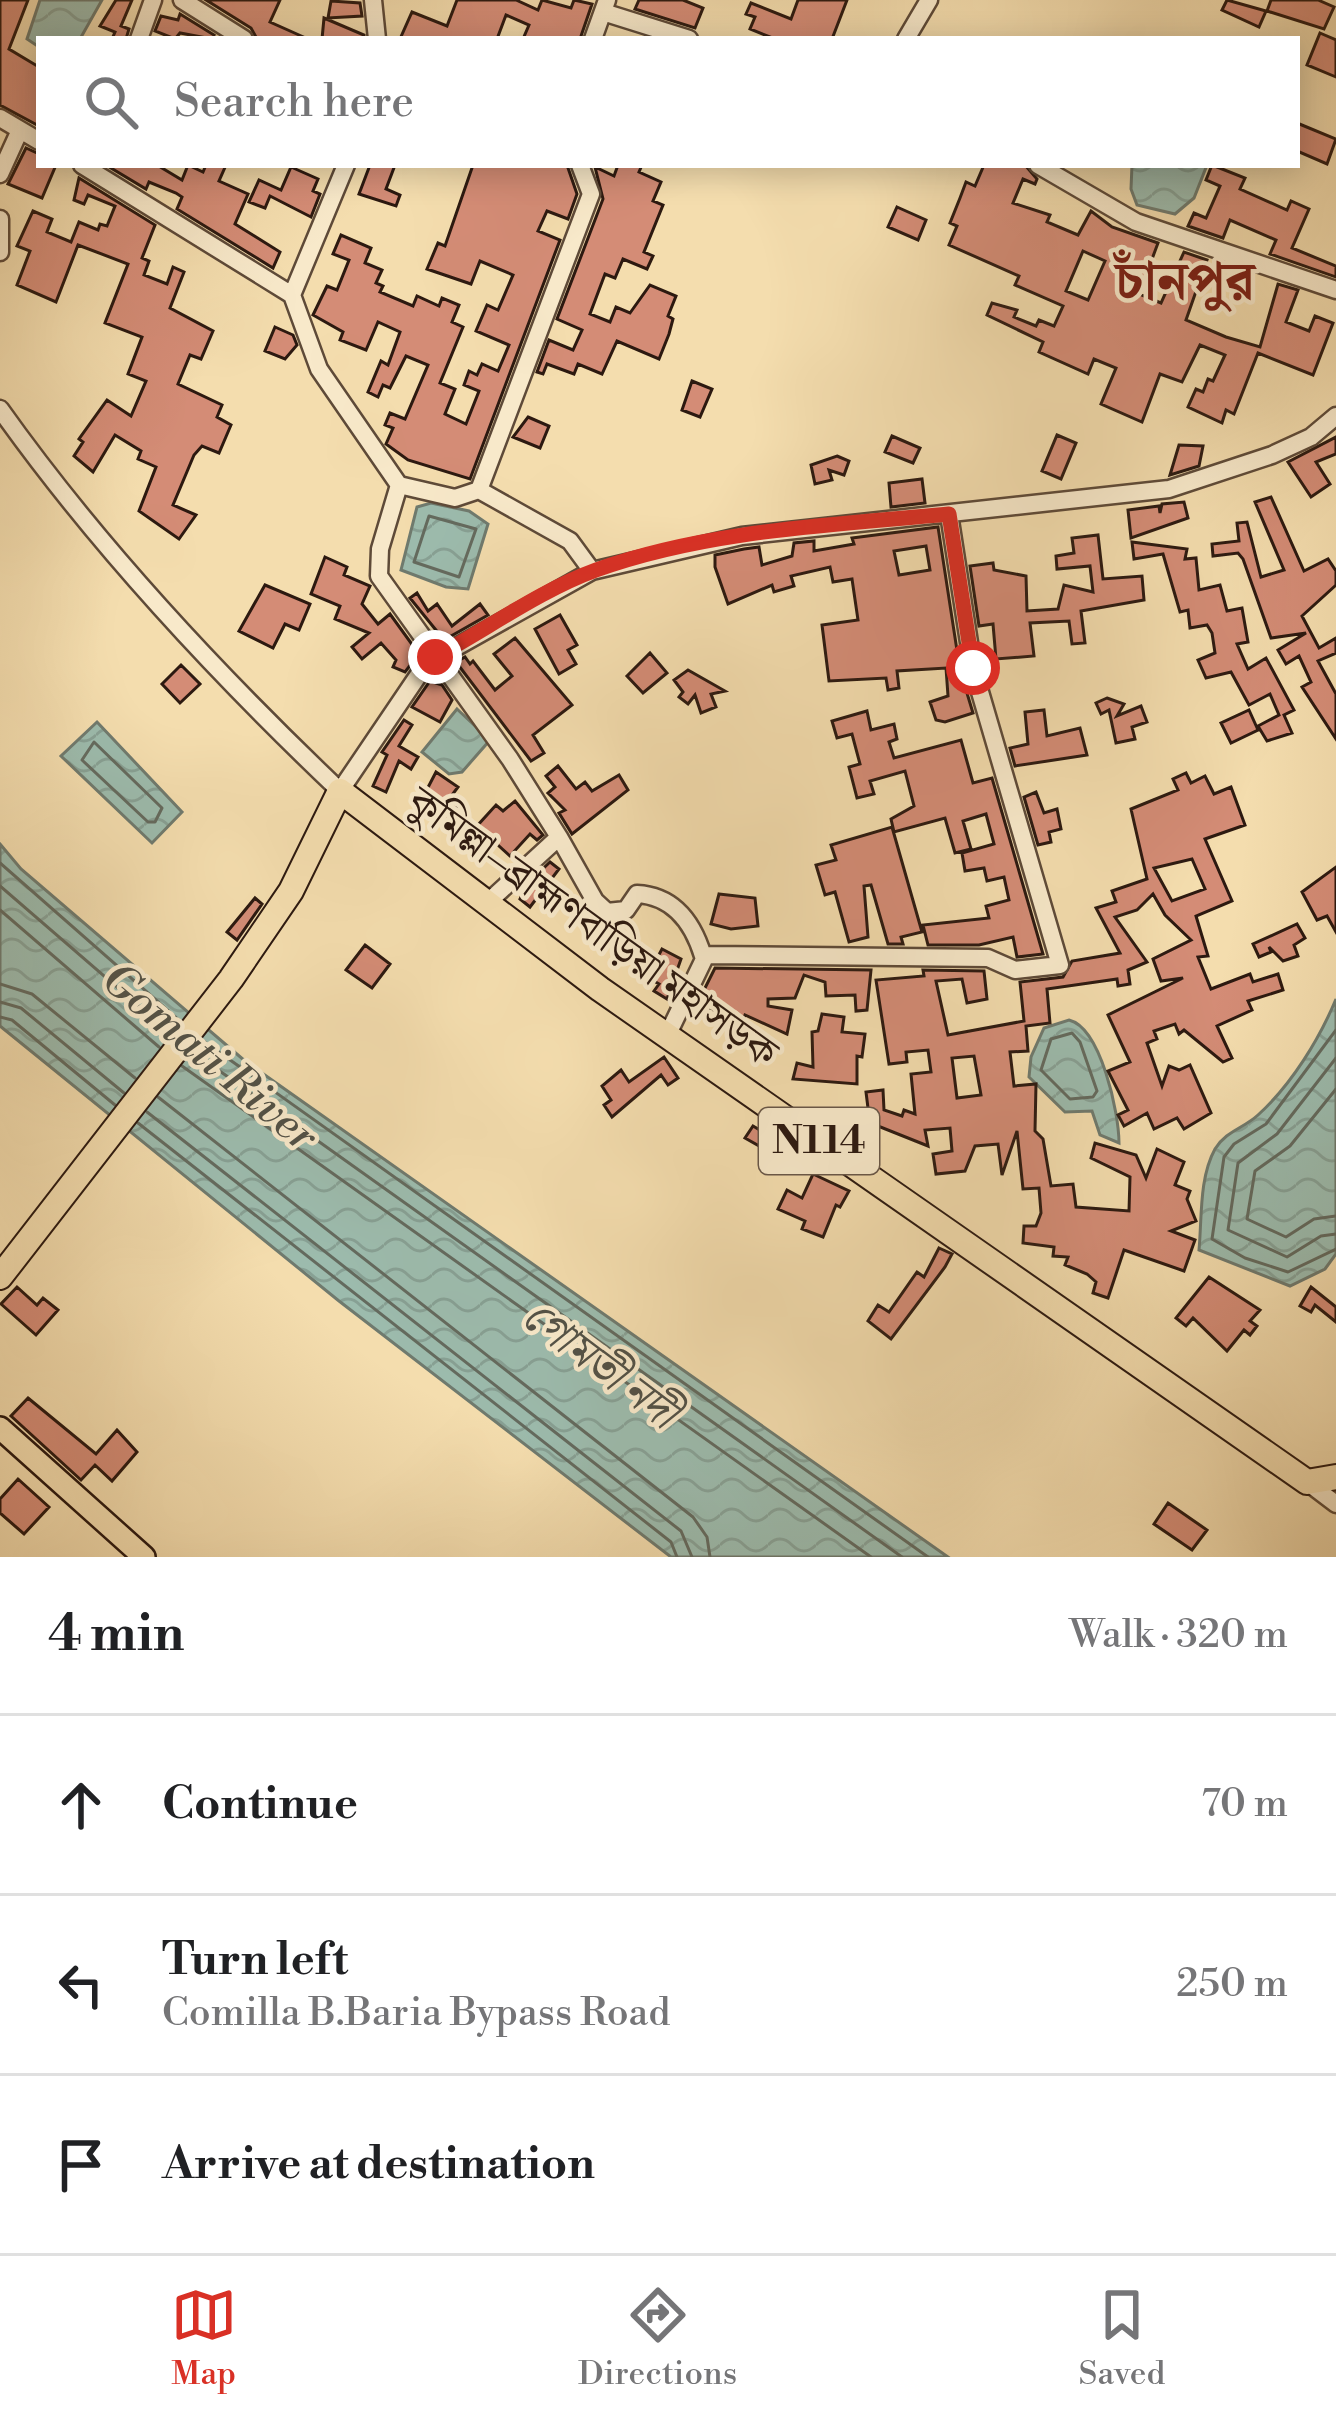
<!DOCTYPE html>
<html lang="en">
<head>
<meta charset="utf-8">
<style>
  :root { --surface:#fff; --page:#f6f6f6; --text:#202124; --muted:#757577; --line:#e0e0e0; --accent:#d93025 }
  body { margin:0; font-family:"Libre Bodoni","Noto Serif Bengali",serif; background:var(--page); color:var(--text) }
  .stop { position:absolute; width:36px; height:36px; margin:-27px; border:9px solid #d93025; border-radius:50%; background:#fff }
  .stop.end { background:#d93025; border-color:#fff; box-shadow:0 3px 12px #0008 }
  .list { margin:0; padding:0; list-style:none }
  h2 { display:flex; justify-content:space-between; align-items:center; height:156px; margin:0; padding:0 48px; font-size:51px }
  h2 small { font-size:39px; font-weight:400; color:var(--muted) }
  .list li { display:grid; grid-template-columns:78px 1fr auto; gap:36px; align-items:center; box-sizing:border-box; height:180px; padding:0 48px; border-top:3px solid var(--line) }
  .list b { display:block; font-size:45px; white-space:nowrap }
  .list p { margin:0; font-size:39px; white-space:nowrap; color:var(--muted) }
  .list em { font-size:39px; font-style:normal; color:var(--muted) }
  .icon { flex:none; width:66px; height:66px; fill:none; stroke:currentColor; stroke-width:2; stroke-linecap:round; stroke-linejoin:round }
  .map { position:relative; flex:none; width:1336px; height:1557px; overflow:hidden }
  .search { position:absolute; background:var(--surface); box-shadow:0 6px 30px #0003; left:36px; right:36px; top:36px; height:132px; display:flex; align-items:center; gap:30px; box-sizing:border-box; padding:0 42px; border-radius:0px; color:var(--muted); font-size:45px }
  .sheet { height:696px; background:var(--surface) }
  nav { display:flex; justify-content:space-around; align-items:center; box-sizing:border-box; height:168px; border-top:3px solid var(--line); background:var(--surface); font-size:33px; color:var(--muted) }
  nav a { display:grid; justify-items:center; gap:6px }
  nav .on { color:var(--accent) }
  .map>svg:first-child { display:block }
</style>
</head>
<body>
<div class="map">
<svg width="1336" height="1557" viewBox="0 0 1336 1557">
  <defs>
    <pattern id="water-waves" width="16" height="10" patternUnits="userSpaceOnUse" patternTransform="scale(3)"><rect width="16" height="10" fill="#9cbbad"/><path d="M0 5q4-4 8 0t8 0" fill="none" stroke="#87a094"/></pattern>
  </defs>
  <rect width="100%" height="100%" fill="#f4ddae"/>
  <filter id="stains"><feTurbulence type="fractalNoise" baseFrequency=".00167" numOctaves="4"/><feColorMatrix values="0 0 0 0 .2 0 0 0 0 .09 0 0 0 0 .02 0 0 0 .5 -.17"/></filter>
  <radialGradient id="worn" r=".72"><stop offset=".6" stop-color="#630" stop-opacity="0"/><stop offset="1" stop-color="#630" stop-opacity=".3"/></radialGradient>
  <path fill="url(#water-waves)" stroke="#6f7a6e" stroke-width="3" d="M40,0H102L80,39H39V47L27,39Z
    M1132,165H1207L1194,198L1175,214L1137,205L1131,189Z
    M431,503L469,511L488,524L468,589L446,587L401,570L417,507Z
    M457,709L490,740L462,772L449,774L422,752Z
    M97,722L182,812L152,843L61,756Z
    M0,844L21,869L245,1061L948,1557H671L339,1301L0,1026Z
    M1336,999V1254L1325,1269L1290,1286L1199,1250C1202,1218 1199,1178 1215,1149C1226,1131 1244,1128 1258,1115C1291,1085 1319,1040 1336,999Z
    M1069,1020C1101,1028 1119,1113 1119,1143L1100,1135L1092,1111L1065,1112L1029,1077L1031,1057L1044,1028Z"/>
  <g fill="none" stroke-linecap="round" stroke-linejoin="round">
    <path stroke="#646a5e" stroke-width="3" d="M429,516L476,529L459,577L414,562Z
      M94,742L162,808L155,822H148L82,760Z
      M0,863L180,1021
      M0,886L170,1033
      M0,910L159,1047
      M0,984L32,994L135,1078
      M0,1002L21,1008L124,1093
      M0,1017L12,1020L115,1105
      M1336,1030L1266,1124L1234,1144L1224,1157L1212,1239L1245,1258L1288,1272L1336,1249
      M1072,1033L1080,1042L1097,1091L1093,1097L1070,1099L1041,1070L1051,1039Z
      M202,1040L928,1557
      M193,1052L902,1557
      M1336,1058L1277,1134L1238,1163L1228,1230L1287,1257L1321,1236L1336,1234
      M182,1066L871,1557
      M1336,1089L1290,1146L1255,1171L1247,1219L1286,1237L1314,1219L1336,1216
      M158,1097L693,1517L707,1537L710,1557
      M147,1112L681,1531L692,1557
      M138,1123L671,1542L677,1557"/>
  </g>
  <path fill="#d48c76" stroke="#2c1910" stroke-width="3" fill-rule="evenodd" d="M0,0H28L9,49L39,67V126L0,105Z
    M116,0H132L121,26L129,29L126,39H112L115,32L100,26Z
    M206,0H280L270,22L308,39H257L251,28Z
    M457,0H516L538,10L542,0L571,8L574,0L592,4L580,39H523L529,25L506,15L497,39H400L412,12L447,26Z
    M639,0H683L703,8L695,28L635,9Z
    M798,0H847L832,39H775L750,29L755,17L746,14L751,3L791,19Z
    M1227,0L1266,11L1259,27L1222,10Z
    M1271,0H1318L1334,7L1324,29L1267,11Z
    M331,1L360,3L362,16L328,18Z
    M180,14L214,35L212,39L180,33L175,39L155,31L161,16L178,20Z
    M324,18L364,35V39H322Z
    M1320,33L1336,40V77L1307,65Z
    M1297,123L1336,139L1327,164L1297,151Z
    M26,148L39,154V165H56L42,198L8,184Z
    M106,165H157L182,180L188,165L203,172L206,165H226L219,181L248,194L235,224L280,252L273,268L177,209L182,197L176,193L149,182L146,189Z
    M370,165H395L386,189L400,195L396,206L359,194Z
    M473,165H567L577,194L568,219L547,211L538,231L560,240L470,479L408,460L386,444L393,428L385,425L390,413L405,419L428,365L406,356L390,388L383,385L378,397L368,392L381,361L388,365L400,332L378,322L366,350L340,340L343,332L313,315L327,286L337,290L349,260L333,254L341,235L371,248L365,263L382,270L376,283L383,286L380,292L413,306L417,296L439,306L442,298L459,305L452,322L463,327L440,383L455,389L445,414L466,424L479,391L464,385L469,371L477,375L482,364L498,371L509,345L476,331L487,305L498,310L513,275L480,261L471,284L427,269L438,243L445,246Z
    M618,165H642L639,172L661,182L653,201L663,205L644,252L653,256L647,269L623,259L615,278L605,274L590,314L610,322L616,307L630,313L650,285L676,296L668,316L673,319L669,334L659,359L617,341L602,374L578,364L574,374L547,364L543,374L537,372L549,340L573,350L582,330L557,319L603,199L595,167L614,176Z
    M984,165H1025L1037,179L1035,184L1023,179L1013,203L1050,215L1047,222L1078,235L1091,211L1112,227L1158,243L1139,294L1161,303L1184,252L1207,260L1186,320L1226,337L1260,347L1278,284L1298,290L1286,322L1309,331L1315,316L1333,323L1313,375L1258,353L1234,414L1226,410L1222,423L1188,407L1196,389L1203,392L1208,379L1213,381L1225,355L1200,345L1182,382L1160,374L1142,422L1101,404L1116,368L1094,359L1088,374L1039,352L1043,342L987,315L992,303L1017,310L1014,317L1036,326L1039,320L1054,326L1063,306L1015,285L1019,276L949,245L957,226L950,223L960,198L966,182L975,186ZM1083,251L1105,261L1088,300L1066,291Z
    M1212,165L1245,178L1240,189L1287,210L1291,201L1309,209L1292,248L1336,266V277L1270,254L1276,240L1230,220L1223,238L1188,226L1194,213L1206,218L1220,186L1206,180Z
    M291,167L318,179L313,191L320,194L311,217L270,196L265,208L249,202L259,180L281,190Z
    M79,178L155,225L142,258L149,261L144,275L167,284L173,267L184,272L170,308L213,331L201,359L190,355L178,384L222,405L217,417L231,425L219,453L202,446L194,455L173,505L196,515L179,539L139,511L156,467L138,459L141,451L115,435L93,472L74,456L83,442L79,439L107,400L131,416L146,381L128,374L142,337L105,323L128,264L78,245L56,302L17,285L30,251L17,246L33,211L52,219L47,232L71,242L79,222L98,230L100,224L107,226L115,206L88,195L84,204L74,200Z
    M897,207L926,220L918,240L888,227Z
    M275,327L293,335L297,345L285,359L265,351Z
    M692,381L712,389L700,417L682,410Z
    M528,417L549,426L540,448L513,437Z
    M1057,435L1076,443L1061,479L1042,471Z
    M892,436L920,448L913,463L885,452Z
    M1336,437V454L1316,462L1330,484L1311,497L1288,462Z
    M1179,445L1203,446L1199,466L1170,475Z
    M837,456L849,461L844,475L829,470L832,480L815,484L811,465Z
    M922,479L925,503L891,507L889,483Z
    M1271,497L1304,571L1328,559L1336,571V585L1302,616L1319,648L1336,638V653L1318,661L1336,694V739L1302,687L1311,682L1299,656L1286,664L1278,650L1306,633L1271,638L1243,559L1238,553L1213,556L1212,544L1239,541L1237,523L1247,522L1261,577L1284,570L1255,502Z
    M1184,502L1188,518L1131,538L1128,510L1159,506L1160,513L1162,504Z
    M938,527L960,670L973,713L945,722L936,720L930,702L948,696L946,668L897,671L899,688L888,690L886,678L829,681L822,625L858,620L852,579L833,582L830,567L791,576L794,586L774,592L772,585L728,604L715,567V555L744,549L759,547L762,565L792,556L794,543L814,541V551L854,544L852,538ZM926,546L930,570L899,575L894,551Z
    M1098,535L1103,579L1142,576L1144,600L1081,611L1085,643L1072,644L1069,621L1030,623L1034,656L996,659L993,624L979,626L970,566L993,563L994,570L1026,576L1027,611L1058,609L1064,585L1093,592L1090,566L1057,569L1056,556L1074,553L1072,538Z
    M1132,542L1187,549L1185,559L1196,558L1199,590L1220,585L1227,611L1242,608L1248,642L1237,644L1248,669L1266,658L1294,710L1284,715L1292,733L1267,741L1258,726L1279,715L1270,694L1249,705L1231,672L1206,678L1198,660L1215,653L1212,633L1207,625L1190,628L1188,610L1180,612L1163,554L1134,559Z
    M325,557L347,567L344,575L370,586L362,604L378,624L390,614L419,654L405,672L393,667L396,660L381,643L362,659L352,647L369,633L335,619L340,606L311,594Z
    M265,585L310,604L299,630L285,624L273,648L239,631Z
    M417,593L428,611L437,604L452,626L480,604L488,615L444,640L410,598Z
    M560,615L577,645L568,650L576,664L559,674L535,629Z
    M515,638L572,705L533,735L544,753L531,761L456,662L465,657L470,664L473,661L495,690L512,676L494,654Z
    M650,653L667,673L643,693L627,676Z
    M181,665L200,684L180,703L162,684Z
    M688,670L725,691L711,694L716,707L701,713L695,695L688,704L679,697L683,692L674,680Z
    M430,681L442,685L452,700L440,722L412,707Z
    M1107,698L1124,704L1117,716L1141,706L1147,722L1132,727L1135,739L1116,743L1109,710L1101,714L1096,703Z
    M1044,710L1047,736L1080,728L1087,755L1015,766L1010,748L1028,744L1025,712Z
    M1249,710L1258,730L1231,743L1221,723Z
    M867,711L871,730L894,724L897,739L889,742L894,758L961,740L973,783L992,778L1043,954L1017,957L1013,937L979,945H928L923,925L989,918L986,906L1009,900L1004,877L987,881L984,868L965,871L962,853L994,844L986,814L963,821L971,849L955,853L945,818L894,832L891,819L914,806L905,771L870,781L874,794L857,798L849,767L860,764L852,734L837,738L832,721Z
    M404,720L412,725L399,746L418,757L411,769L399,761L386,792L373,786L387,755L382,752Z
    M558,766L576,789L585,782L592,791L619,775L628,790L572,834L559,813L565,810L548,793L555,787L546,776Z
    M436,772L458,787L449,799L459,803L454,813L471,822L464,836L422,814L429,801L423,797Z
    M1186,773L1191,783L1205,776L1214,794L1231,787L1245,825L1205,839L1232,901L1196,916L1208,956L1198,957L1211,989L1250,974L1253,982L1278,974L1283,990L1248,1001L1252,1010L1217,1026L1232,1058L1223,1062L1184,1030L1179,1034L1175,1024L1154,1031L1157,1039L1147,1043L1162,1086L1169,1066L1179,1070L1190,1065L1211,1113L1184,1129L1177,1118L1154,1129L1147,1113L1124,1126L1118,1115L1128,1110L1108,1071L1130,1062L1108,1015L1183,978L1161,981L1153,959L1191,940L1165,915L1153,894L1137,910L1115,917L1147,962L1128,970L1130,984L1118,986L1117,979L1047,989L1050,1023L1026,1026L1028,1051L1010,1052L1014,1086L1036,1084L1035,1131L1043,1139L1051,1186L1073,1184L1076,1207L1129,1211L1130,1177L1091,1158L1095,1143L1136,1155L1146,1178L1157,1149L1184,1162L1175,1185L1190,1191L1187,1199L1196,1221L1171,1231L1195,1240L1184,1271L1124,1250L1108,1298L1093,1293L1096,1282L1087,1274L1065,1265L1068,1257L1053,1256L1054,1247L1023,1243L1024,1226H1036L1041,1213L1039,1188L1023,1189L1017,1131L1002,1175L998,1144L975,1146L965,1171L936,1174L933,1154L952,1151L950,1128L925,1130L928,1146L878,1126L874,1137L859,1131L868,1108L866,1092L883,1090L884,1110L902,1116L904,1110L915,1114L911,1074L931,1072L928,1050L906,1052L907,1062L889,1064L876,980L924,976L923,970L984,971L987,999L967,1003L962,979L936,981L948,1035L1024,1021L1020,982L1063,977L1072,961L1120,953L1096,908L1116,902L1112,891L1147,879L1131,809L1178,790L1173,779ZM1192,859L1205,889L1172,901L1154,868ZM974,1056L981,1095L957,1098L952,1058Z
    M1036,792L1044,813L1057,809L1061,829L1049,832L1051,842L1038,845L1024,797Z
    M515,801L543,835L537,840L530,834L510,856L477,826L496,805L503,811Z
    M892,827L922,932L901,937L903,944H888L871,885L864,886L868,937L849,942L835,892L825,895L816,865L836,860L831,845Z
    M550,862L559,869L530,907L520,899L527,884Z
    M1336,867V932L1327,916L1317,920L1302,892Z
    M719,894L755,898L758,926L731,929L711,924Z
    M255,898L262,904L237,940L227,932Z
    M1297,924L1305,938L1294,945L1298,956L1283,961L1269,947L1271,952L1259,957L1253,944Z
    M365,945L390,964L372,988L346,970Z
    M662,949L681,959L667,999L654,991L659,984L647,977Z
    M715,968L871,970L867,1010L856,1011L855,995L826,996L825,982L804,975L795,998L768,999V1006L792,1010L787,1034L745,1015L738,1032L716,1018L718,1012L697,1004Z
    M822,1014L844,1017L842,1032L865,1034L862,1057L857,1056V1084L793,1079L797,1063L813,1067L812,1032L818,1031Z
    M664,1057L678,1078L668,1085L661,1075L612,1117L604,1105L611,1100L602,1086L621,1070L629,1082Z
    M753,1126L798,1153L793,1165L745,1138Z
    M813,1174L849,1191L840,1207L836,1205L823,1237L802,1229L805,1221L778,1209L787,1190L802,1198Z
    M939,1248L952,1254L945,1267L891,1339L868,1321L878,1305L889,1312L917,1272L924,1277Z
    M1209,1277L1260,1310L1250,1321L1257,1326L1250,1335L1244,1330L1227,1351L1193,1318L1186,1326L1176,1318Z
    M17,1287L37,1305L43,1298L58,1310L36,1335L1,1304Z
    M1311,1287L1336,1307V1322L1315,1305L1311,1312L1300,1306Z
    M28,1398L96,1454L117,1430L137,1452L112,1481L95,1465L81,1480L11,1416Z
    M18,1479L49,1507L24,1534L0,1513V1499Z
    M1168,1503L1207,1530L1192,1550L1154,1524Z"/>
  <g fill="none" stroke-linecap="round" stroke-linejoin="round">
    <g stroke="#5e4a38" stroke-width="21">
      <path id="minor" d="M182,0L244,39
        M373,0L377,39
        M603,12L689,39
        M139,39L153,0
        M593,39L607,0
        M906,39L929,0
        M0,118L39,141
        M82,165L292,295L319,369L399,485L380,549L379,576L510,759L559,837L486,904
        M580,165L591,194L479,490L570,541L592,571
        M1038,165L1136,222L1336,290
        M0,174L20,130
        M0,219V252
        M292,295L346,165
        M0,409C98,547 217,674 340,791L426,664L592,571L742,536L1169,489L1272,455L1311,437L1336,416
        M399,485L455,498L479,490
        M559,837L595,901L607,912L626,910L637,894C674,896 693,923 703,956
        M667,1036L706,955L988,958L1015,970L1060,965L973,668L949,514
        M1307,1482L1336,1504"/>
    </g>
    <g stroke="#2c1910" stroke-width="26">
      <path id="major" d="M0,1428L144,1557"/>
    </g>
    <g stroke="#2c1910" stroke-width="28">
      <path id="highway" d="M0,1277L231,979L291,891L340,791L600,989L1307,1482L1336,1477"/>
    </g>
    <use href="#minor" stroke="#f8e9ca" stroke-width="16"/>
    <use href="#major" stroke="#f4ddae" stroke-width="21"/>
    <use href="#highway" stroke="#f4ddae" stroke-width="24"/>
  </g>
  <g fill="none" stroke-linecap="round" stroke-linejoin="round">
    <path stroke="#d93025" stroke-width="15" d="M435,657C487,629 541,590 596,570C707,530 833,525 949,514L973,668"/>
  </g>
  <g text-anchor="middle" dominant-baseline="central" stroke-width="9" stroke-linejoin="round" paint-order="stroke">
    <rect fill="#f8e9ca" stroke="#695748" stroke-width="3" x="759" y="1108" width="120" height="66" rx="9"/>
    <g font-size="39" font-weight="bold" fill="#2c1910">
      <text x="819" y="1141">N114</text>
    </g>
    <g font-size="42" fill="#2c1910" stroke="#f8e9ca">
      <text transform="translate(592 928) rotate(36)">কুমিল্লা–ব্রাহ্মণবাড়িয়া মহাসড়ক</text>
    </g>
    <g font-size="45" font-style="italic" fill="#535247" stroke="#f8e9ca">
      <text transform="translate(209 1058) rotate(40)">Gomati River</text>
      <text transform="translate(599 1365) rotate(37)">গোমতী নদী</text>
    </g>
    <g font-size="54" font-weight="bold" fill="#7a1f14" stroke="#f8e9ca">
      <text x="1185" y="283">চাঁনপুর</text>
    </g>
  </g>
  <rect width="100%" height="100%" filter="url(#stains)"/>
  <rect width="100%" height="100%" fill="url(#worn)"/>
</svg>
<div class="stop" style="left:973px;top:668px"></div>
<div class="stop end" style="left:435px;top:657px"></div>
<div class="search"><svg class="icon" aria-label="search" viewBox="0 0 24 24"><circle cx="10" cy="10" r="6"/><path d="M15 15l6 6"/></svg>Search here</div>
</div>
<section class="sheet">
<h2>4 min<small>Walk · 320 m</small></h2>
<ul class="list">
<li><svg class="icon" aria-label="ahead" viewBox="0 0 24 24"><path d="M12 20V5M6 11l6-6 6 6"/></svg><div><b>Continue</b></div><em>70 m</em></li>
<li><svg class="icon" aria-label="left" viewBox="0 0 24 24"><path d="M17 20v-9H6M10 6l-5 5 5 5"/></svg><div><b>Turn left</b><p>Comilla B.Baria Bypass Road</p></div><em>250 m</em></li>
<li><svg class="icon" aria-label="arrive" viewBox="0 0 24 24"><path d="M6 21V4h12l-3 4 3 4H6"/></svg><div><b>Arrive at destination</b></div></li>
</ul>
</section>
<nav>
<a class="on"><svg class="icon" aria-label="map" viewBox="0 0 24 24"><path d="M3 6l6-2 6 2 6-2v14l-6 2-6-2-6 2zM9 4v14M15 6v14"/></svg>Map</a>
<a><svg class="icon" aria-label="directions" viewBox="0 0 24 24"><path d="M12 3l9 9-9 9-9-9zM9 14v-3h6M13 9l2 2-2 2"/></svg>Directions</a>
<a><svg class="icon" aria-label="saved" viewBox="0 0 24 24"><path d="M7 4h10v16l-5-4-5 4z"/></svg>Saved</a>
</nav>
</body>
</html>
